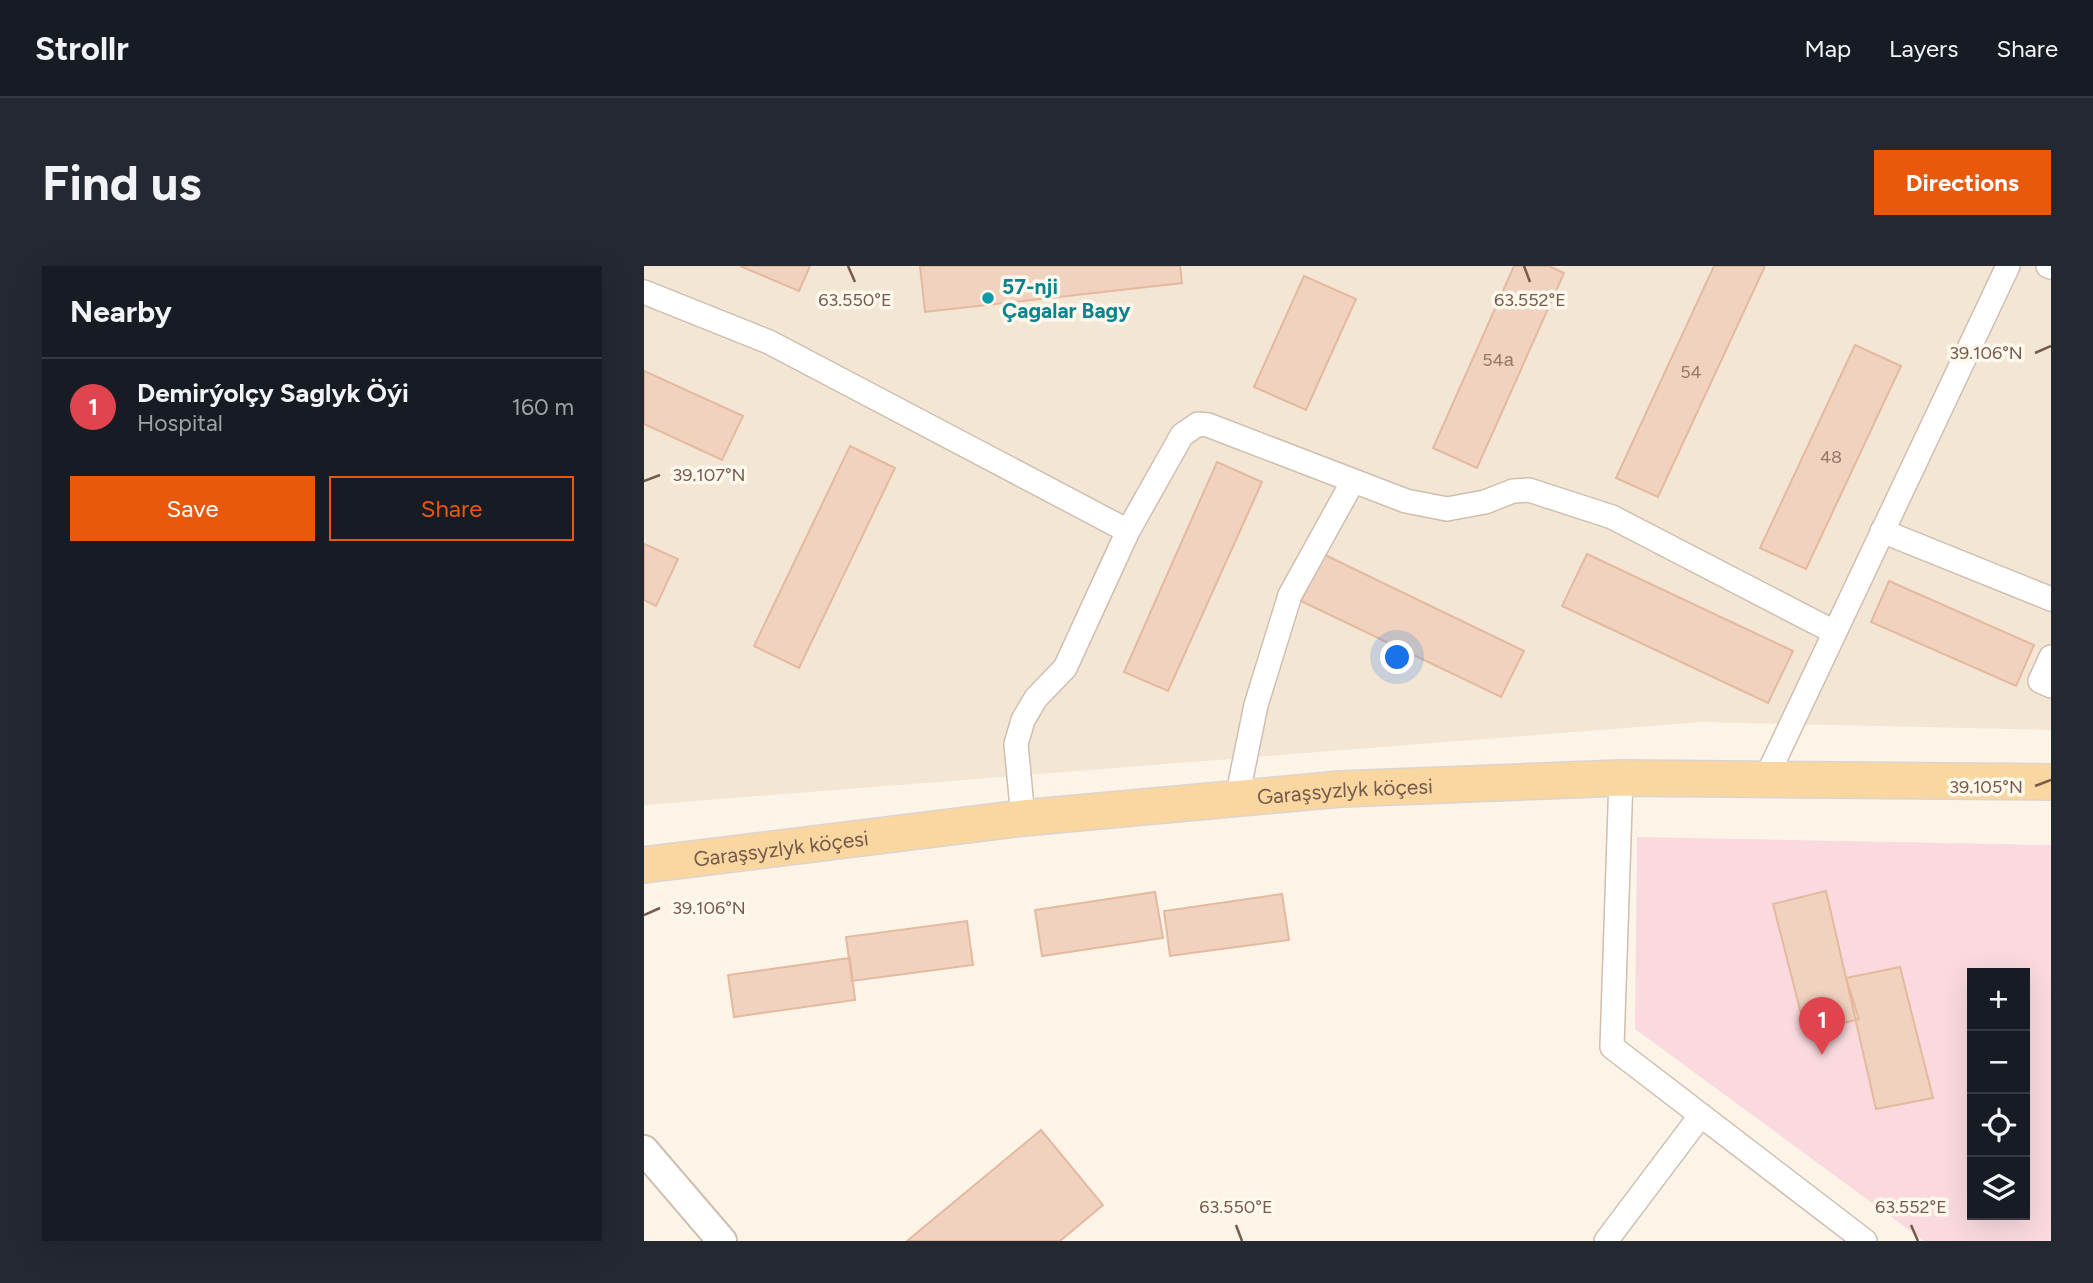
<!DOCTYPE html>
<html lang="en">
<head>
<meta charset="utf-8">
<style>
  :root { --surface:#171b24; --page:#242831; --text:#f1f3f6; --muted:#9ea1a6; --line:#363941; --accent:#ea580c }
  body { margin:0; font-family:Figtree,sans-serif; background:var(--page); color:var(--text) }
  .controls { position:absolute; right:21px; bottom:21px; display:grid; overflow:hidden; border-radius:0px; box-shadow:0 7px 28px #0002 }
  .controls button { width:63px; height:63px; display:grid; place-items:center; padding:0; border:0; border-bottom:2px solid var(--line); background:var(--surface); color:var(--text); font:35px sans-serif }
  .you { position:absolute; left:754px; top:392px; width:24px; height:24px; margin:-18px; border:5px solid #fff; border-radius:50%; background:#1a73e8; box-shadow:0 0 0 10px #1a73e833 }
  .badge { display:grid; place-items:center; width:46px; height:46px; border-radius:50%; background:var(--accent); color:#fff; font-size:23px; font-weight:700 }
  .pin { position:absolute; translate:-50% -58px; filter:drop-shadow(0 2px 4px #0008) }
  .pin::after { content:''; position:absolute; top:37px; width:24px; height:21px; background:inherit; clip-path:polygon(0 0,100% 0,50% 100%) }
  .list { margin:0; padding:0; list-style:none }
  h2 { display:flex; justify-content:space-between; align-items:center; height:91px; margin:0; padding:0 28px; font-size:30px }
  h2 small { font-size:23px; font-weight:400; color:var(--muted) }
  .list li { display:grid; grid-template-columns:46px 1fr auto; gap:21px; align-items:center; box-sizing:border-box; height:98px; padding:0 28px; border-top:2px solid var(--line) }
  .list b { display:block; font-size:26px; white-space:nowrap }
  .list p { margin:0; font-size:23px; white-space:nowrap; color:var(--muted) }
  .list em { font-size:23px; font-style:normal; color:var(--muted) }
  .actions { display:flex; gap:14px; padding:21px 28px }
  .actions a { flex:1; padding:16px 0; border:2px solid var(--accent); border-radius:0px; text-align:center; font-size:24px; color:var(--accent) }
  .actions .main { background:var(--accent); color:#fff }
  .icon { flex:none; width:38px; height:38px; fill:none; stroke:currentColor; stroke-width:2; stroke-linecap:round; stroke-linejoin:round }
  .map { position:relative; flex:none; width:1407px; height:975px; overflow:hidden; border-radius:0px }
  header { display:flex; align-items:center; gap:42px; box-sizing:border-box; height:98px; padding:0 35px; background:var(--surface); border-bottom:2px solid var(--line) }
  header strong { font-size:33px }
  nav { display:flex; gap:38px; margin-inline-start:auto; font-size:24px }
  .intro { display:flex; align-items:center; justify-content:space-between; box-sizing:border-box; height:168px; padding:0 42px }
  h1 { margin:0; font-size:49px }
  .button { padding:18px 32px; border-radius:0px; background:var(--accent); color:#fff; font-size:24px; font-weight:700 }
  main { display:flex; gap:42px; padding:0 42px }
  aside { flex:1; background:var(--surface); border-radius:0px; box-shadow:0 7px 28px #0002 }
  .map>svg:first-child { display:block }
</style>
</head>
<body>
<header>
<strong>Strollr</strong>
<nav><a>Map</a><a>Layers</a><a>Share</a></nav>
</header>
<div class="intro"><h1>Find us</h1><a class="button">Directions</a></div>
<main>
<aside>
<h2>Nearby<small></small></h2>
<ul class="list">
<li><span class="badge" style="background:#e0444e">1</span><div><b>Demirýolçy Saglyk Öýi</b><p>Hospital</p></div><em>160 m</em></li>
</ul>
<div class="actions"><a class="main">Save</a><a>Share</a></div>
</aside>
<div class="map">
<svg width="1407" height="975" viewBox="0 0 1407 975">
  <rect width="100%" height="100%" fill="#fcf4e7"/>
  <path fill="#f4e6d5" d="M0,0H1407V464L1057,456L0,539Z"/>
  <path fill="#fadade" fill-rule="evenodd" d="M993,571L1407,579V975H1280L991,763ZM1328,707H1381V949H1328Z"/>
  <path fill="#f1d2bf" stroke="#e4b99f" stroke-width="2" d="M96,0H166L155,25Z
    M276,0H536L538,17L281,46Z
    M870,0H905L920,7L833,202L789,182Z
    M1070,0H1121L1014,231L972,212Z
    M660,10L712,33L662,144L610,121Z
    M1211,79L1257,100L1162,303L1116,282Z
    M0,105L99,150L78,194L0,158Z
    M206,180L251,202L155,402L110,380Z
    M573,196L618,216L524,425L480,406Z
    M0,278L34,293L12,340L0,334Z
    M679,288L880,385L857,431L657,335Z
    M943,288L1149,385L1124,437L918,340Z
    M1245,315L1390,379L1372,420L1227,356Z
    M1182,625L1202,712L1215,753L1162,767L1129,638Z
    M511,626L519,672L398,690L391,644Z
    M638,628L645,674L526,690L520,645Z
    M323,655L329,699L208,715L202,671Z
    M206,692L211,734L90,751L84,709Z
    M1256,701L1289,832L1232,843L1202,712Z
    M397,864L459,939L416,975H263Z"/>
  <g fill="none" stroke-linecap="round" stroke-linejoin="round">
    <g stroke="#d0beaf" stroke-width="26">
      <path id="minor" d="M1404,0L1407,1
        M0,26L125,76L484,265L538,169L554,158L564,159L762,235L803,243L841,236L869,225L885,224L968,251L1190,366
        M1238,265L1407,333
        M1407,391L1396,415L1407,420
        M977,512L968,781L1221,975
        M1122,512L1364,0
        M593,532L612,439L646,329L709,215
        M379,552L372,478L379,454L392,432L421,402L484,265
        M962,975L1057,849"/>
    </g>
    <g stroke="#d0beaf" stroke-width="32">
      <path id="tertiary" d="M0,884L78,975"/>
    </g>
    <g stroke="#dbd4d0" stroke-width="38">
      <g id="primary">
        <path id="s1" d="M0,599L379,552L697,523L977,512L1407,516"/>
      </g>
    </g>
    <use href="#minor" stroke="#fff" stroke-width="23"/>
    <use href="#tertiary" stroke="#fff" stroke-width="28"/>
    <use href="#primary" stroke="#fad7a0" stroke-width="35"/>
  </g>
  <path fill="none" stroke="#765a4b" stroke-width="2.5" d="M204,0L211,16M880,0L886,16M1391,87L1407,80M0,215L16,209M1391,520L1407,514M0,649L16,642M592,959L598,975M1267,959L1274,975"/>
  <circle fill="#0f9aa8" stroke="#fff8ed" stroke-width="2.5" cx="344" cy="32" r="7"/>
  <g text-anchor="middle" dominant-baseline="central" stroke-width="7" stroke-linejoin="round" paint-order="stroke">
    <g font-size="18" fill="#957868">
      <text x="854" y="94">54а</text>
      <text x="1047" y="106">54</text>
      <text x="1187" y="191">48</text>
    </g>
    <g font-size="21" font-weight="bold" fill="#0d838f" stroke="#fff8ed" text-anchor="start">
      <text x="358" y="20">57-nji<tspan x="358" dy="24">Çagalar Bagy</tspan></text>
    </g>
    <g font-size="21" fill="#765a4b" stroke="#fff8ed">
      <text stroke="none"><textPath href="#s1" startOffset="705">Garaşsyzlyk köçesi</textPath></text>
      <text stroke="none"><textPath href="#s1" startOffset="138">Garaşsyzlyk köçesi</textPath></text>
    </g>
  </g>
  <g font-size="18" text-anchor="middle" fill="#765a4b" stroke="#fff8ed" stroke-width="7" stroke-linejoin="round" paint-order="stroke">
    <text x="211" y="40">63.550°E</text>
    <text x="886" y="40">63.552°E</text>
    <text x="1342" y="93">39.106°N</text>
    <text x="65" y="215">39.107°N</text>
    <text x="1342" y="527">39.105°N</text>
    <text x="65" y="648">39.106°N</text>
    <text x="592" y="947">63.550°E</text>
    <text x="1267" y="947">63.552°E</text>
  </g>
</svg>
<div class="controls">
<button>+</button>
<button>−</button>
<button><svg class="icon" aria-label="locate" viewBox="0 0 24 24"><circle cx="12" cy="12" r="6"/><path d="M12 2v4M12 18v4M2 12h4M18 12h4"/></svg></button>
<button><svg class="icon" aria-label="layers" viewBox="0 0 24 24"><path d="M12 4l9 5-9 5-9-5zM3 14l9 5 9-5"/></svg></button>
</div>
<div class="you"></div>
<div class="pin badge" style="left:1178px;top:789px;background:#e0444e">1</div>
</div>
</main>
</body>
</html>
